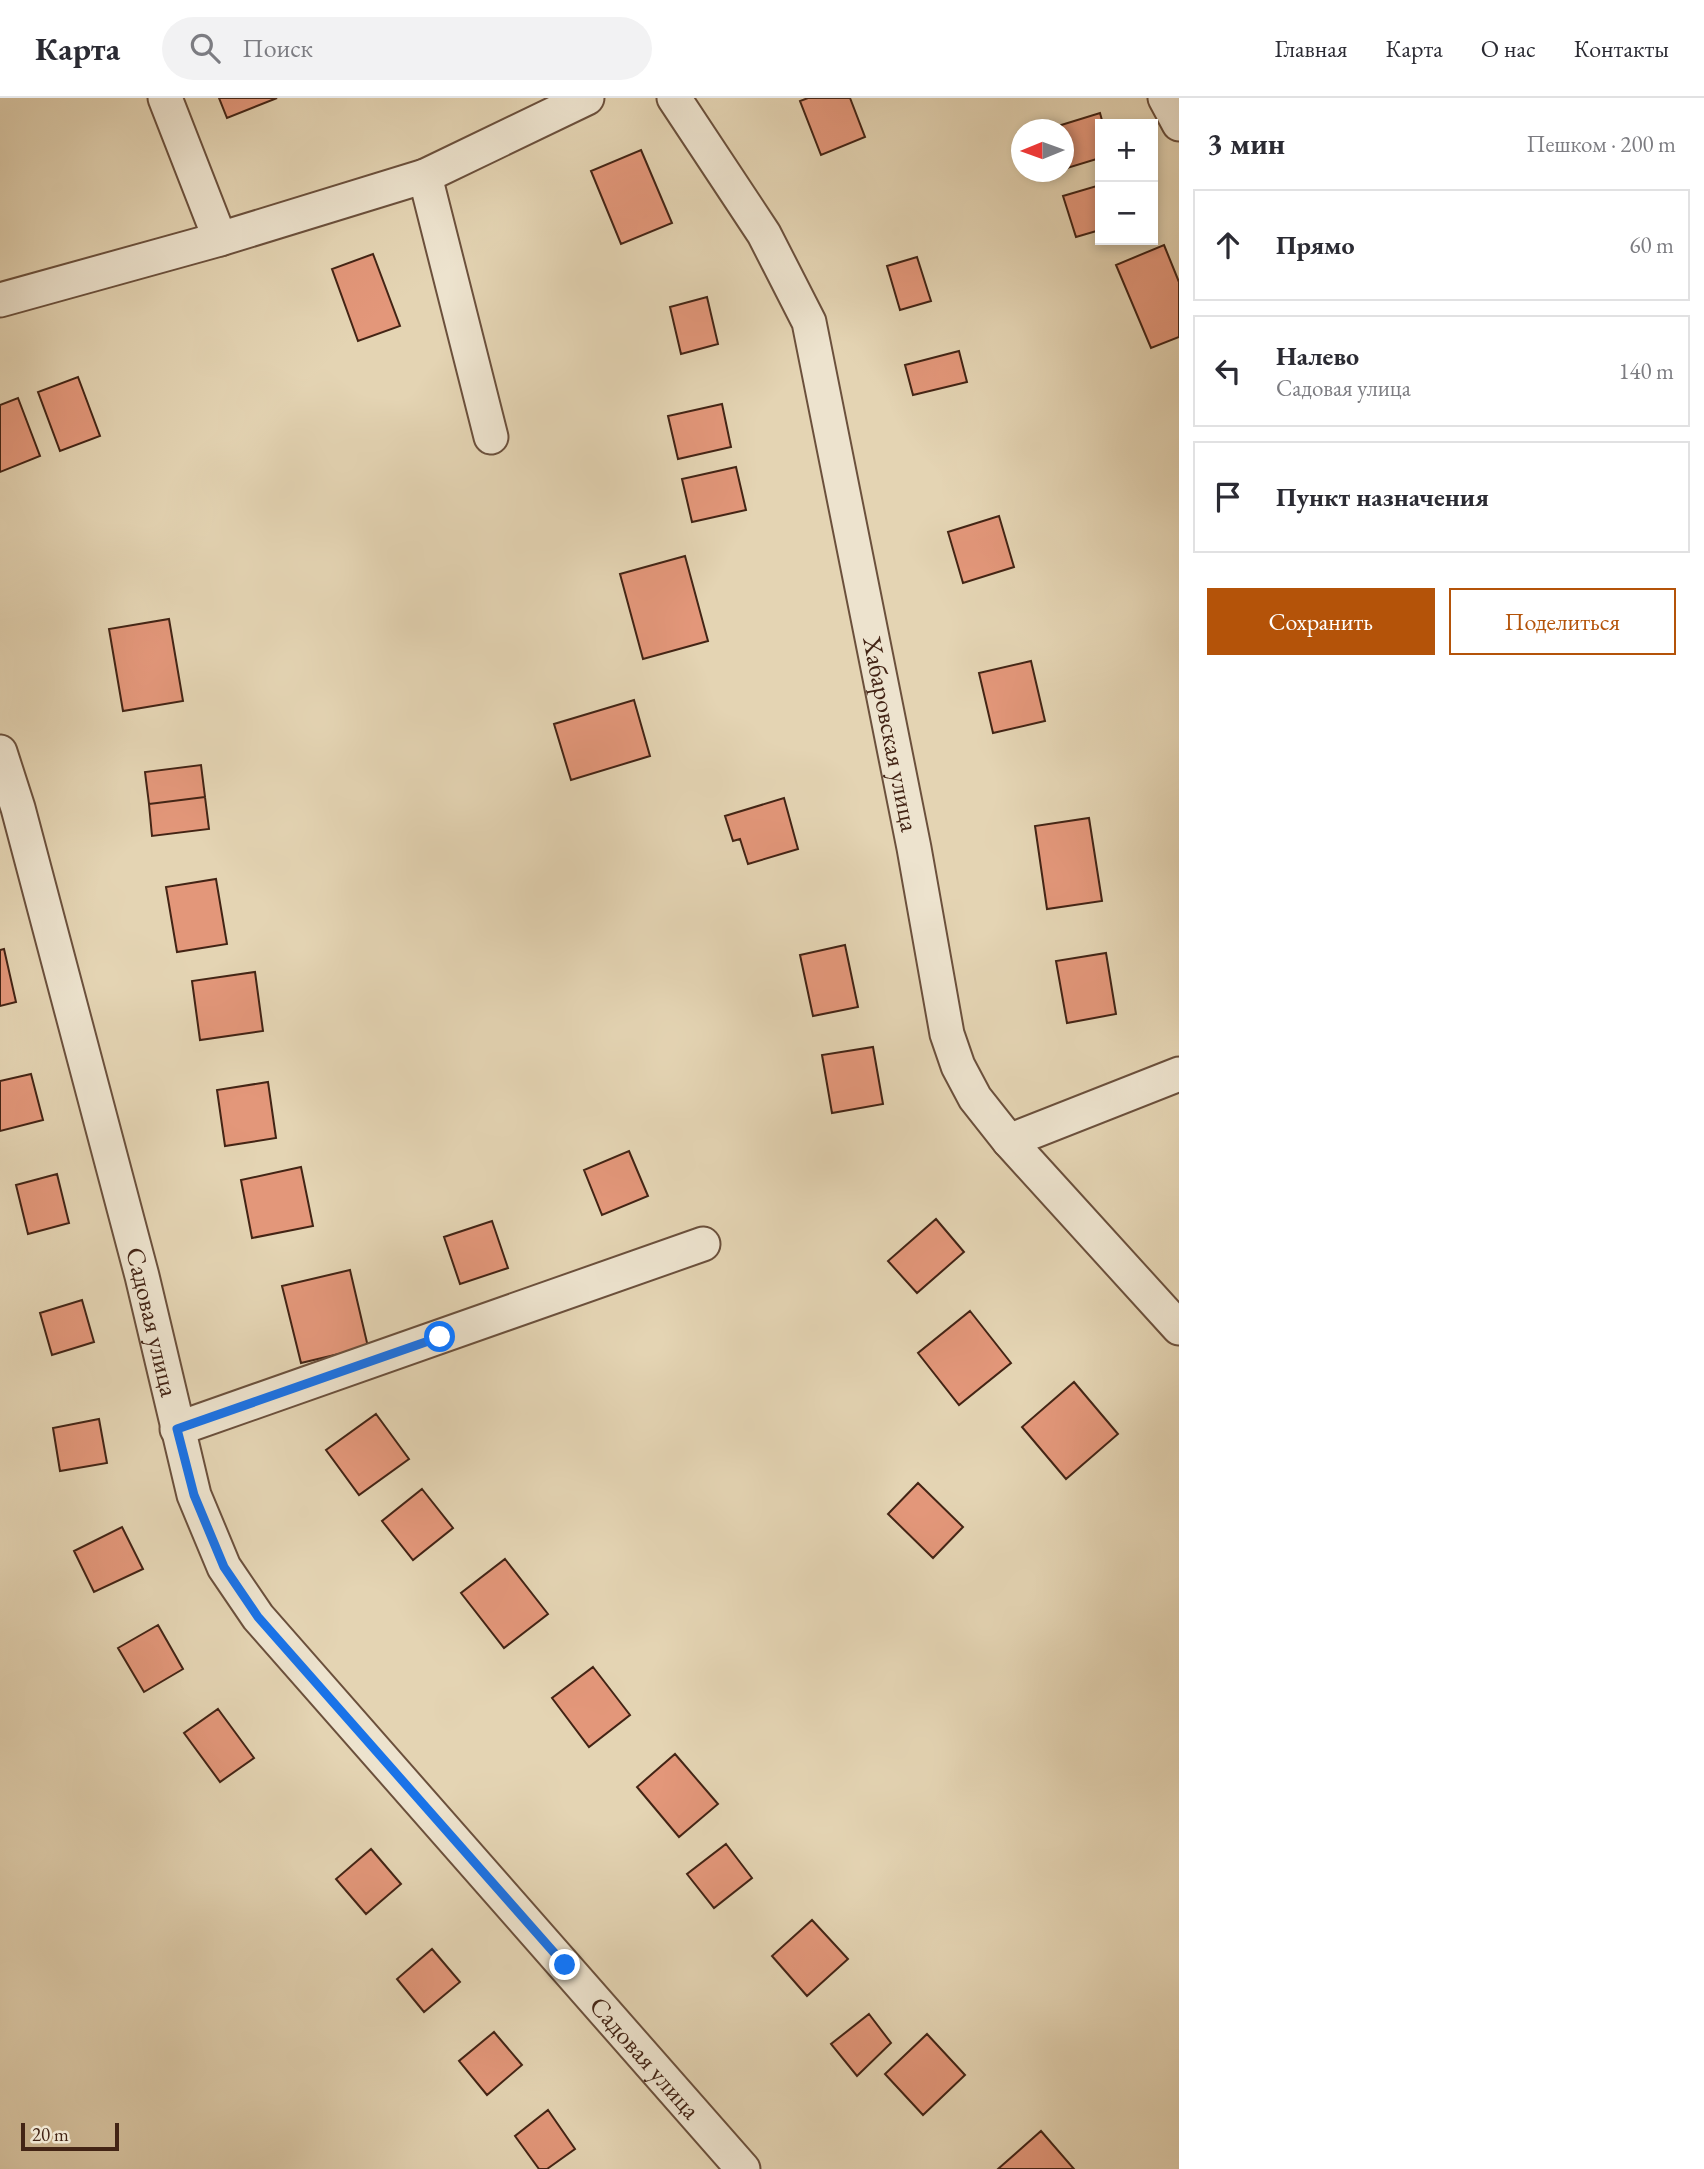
<!DOCTYPE html>
<html lang="ru">
<head>
<meta charset="utf-8">
<style>
  :root { --surface:#fff; --page:#f2f2f3; --text:#2b2b33; --muted:#7c7c81; --line:#e1e1e2; --accent:#b45309 }
  body { margin:0; font-family:"EB Garamond",serif; background:var(--page); color:var(--text) }
  .controls { position:absolute; right:21px; top:21px; display:grid; overflow:hidden; border-radius:0px; box-shadow:0 4px 10px #0003 }
  .controls button { width:63px; height:63px; display:grid; place-items:center; padding:0; border:0; border-bottom:2px solid var(--line); background:var(--surface); color:var(--text); font:35px sans-serif }
  .compass { position:absolute; left:1011px; top:21px; width:63px; height:63px; border-radius:50%; background:var(--surface); box-shadow:0 4px 10px #0003; rotate:269deg }
  .scale { position:absolute; left:21px; bottom:18px; width:98px; box-sizing:border-box; padding-left:7px; border:4px solid #432415; border-top:0; font-size:19px; line-height:24px; white-space:nowrap; color:#432415; -webkit-text-stroke:5px #ede3ce; paint-order:stroke }
  .stop { position:absolute; width:21px; height:21px; margin:-16px; border:5px solid #1a73e8; border-radius:50%; background:#fff }
  .stop.end { background:#1a73e8; border-color:#fff; box-shadow:0 2px 7px #0008 }
  .list { margin:0; padding:0; list-style:none }
  h2 { display:flex; justify-content:space-between; align-items:center; height:91px; margin:0; padding:0 28px; font-size:30px }
  h2 small { font-size:23px; font-weight:400; color:var(--muted) }
  .list li { display:grid; grid-template-columns:46px 1fr auto; gap:21px; align-items:center; box-sizing:border-box; height:112px; margin:0 14px 14px; padding:0 14px; border:2px solid var(--line); border-radius:0px }
  .list b { display:block; font-size:26px; white-space:nowrap }
  .list p { margin:0; font-size:23px; white-space:nowrap; color:var(--muted) }
  .list em { font-size:23px; font-style:normal; color:var(--muted) }
  .actions { display:flex; gap:14px; padding:21px 28px }
  .actions a { flex:1; padding:16px 0; border:2px solid var(--accent); border-radius:0px; text-align:center; font-size:24px; color:var(--accent) }
  .actions .main { background:var(--accent); color:#fff }
  .icon { flex:none; width:38px; height:38px; fill:none; stroke:currentColor; stroke-width:2; stroke-linecap:round; stroke-linejoin:round }
  .map { position:relative; flex:none; width:1179px; height:2071px; overflow:hidden }
  header { display:flex; align-items:center; gap:42px; box-sizing:border-box; height:98px; padding:0 35px; background:var(--surface); border-bottom:2px solid var(--line) }
  header strong { font-size:33px }
  nav { display:flex; gap:38px; margin-inline-start:auto; font-size:24px }
  .search { width:490px; height:63px; background:var(--page); display:flex; align-items:center; gap:18px; box-sizing:border-box; padding:0 24px; border-radius:38px; color:var(--muted); font-size:26px }
  main { display:flex }
  aside { flex:1; background:var(--surface) }
  .map>svg:first-child { display:block }
</style>
</head>
<body>
<header>
<strong>Карта</strong>
<div class="search"><svg class="icon" aria-label="search" viewBox="0 0 24 24"><circle cx="10" cy="10" r="6"/><path d="M15 15l6 6"/></svg>Поиск</div>
<nav><a>Главная</a><a>Карта</a><a>О нас</a><a>Контакты</a></nav>
</header>
<main>
<div class="map">
<svg width="1179" height="2071" viewBox="0 0 1179 2071">
  <rect width="100%" height="100%" fill="#e4d4b3"/>
  <filter id="stains"><feTurbulence type="fractalNoise" baseFrequency=".00286" numOctaves="4"/><feColorMatrix values="0 0 0 0 .2 0 0 0 0 .09 0 0 0 0 .02 0 0 0 .5 -.17"/></filter>
  <radialGradient id="worn" r=".72"><stop offset=".6" stop-color="#630" stop-opacity="0"/><stop offset="1" stop-color="#630" stop-opacity=".3"/></radialGradient>
  <path fill="#e3977a" stroke="#432415" stroke-width="2" d="M219,0H277L227,20Z
    M808,0H850L865,39L821,57L800,3Z
    M1100,15L1103,26H1100V60L1064,71V32H1045Z
    M641,52L672,125L621,146L591,73Z
    M1100,87V132L1076,139L1063,98Z
    M1164,147L1179,184V239L1151,250L1116,167Z
    M373,156L400,228L358,243L332,171Z
    M917,159L931,203L900,212L887,168Z
    M707,199L718,246L681,256L670,209Z
    M959,253L967,284L913,297L905,267Z
    M78,279L100,338L60,353L38,294Z
    M18,300L40,358L0,374V307Z
    M722,306L731,349L678,361L668,318Z
    M736,369L746,412L692,424L682,381Z
    M999,418L1014,469L963,485L948,434Z
    M685,458L708,543L643,561L620,476Z
    M169,521L183,603L123,613L109,531Z
    M1031,563L1045,623L993,635L979,575Z
    M634,602L650,658L571,682L554,626Z
    M201,667L205,699L149,706L145,674Z
    M205,699L209,731L152,738L149,706Z
    M784,700L798,751L748,766L740,741L733,743L725,718Z
    M1089,720L1102,803L1047,811L1035,728Z
    M216,781L227,846L177,854L166,789Z
    M845,847L858,909L813,918L800,857Z
    M4,851L16,904L0,908V852Z
    M1106,855L1116,916L1067,925L1056,863Z
    M255,874L263,933L200,942L192,883Z
    M873,949L883,1006L832,1015L822,957Z
    M31,976L43,1022L0,1033V983Z
    M268,984L276,1040L225,1048L217,992Z
    M629,1053L648,1098L602,1117L584,1072Z
    M301,1069L313,1128L252,1140L241,1082Z
    M57,1076L69,1125L28,1136L16,1087Z
    M936,1121L964,1154L917,1195L888,1163Z
    M492,1123L508,1170L460,1186L444,1139Z
    M350,1172L368,1249L301,1265L282,1188Z
    M82,1202L94,1244L52,1257L40,1215Z
    M970,1213L1011,1265L959,1307L918,1255Z
    M1074,1284L1118,1336L1066,1381L1022,1329Z
    M376,1316L409,1361L359,1397L326,1352Z
    M99,1321L107,1365L60,1373L53,1330Z
    M918,1385L963,1429L933,1460L888,1416Z
    M422,1391L453,1430L413,1462L382,1423Z
    M122,1429L143,1471L94,1494L74,1453Z
    M505,1461L548,1516L504,1550L461,1495Z
    M158,1527L183,1571L144,1594L118,1550Z
    M593,1569L630,1617L589,1649L552,1600Z
    M218,1611L254,1660L220,1684L184,1635Z
    M675,1656L718,1706L679,1739L637,1689Z
    M726,1746L752,1780L714,1810L687,1776Z
    M371,1751L401,1786L366,1816L336,1781Z
    M812,1822L848,1861L807,1898L772,1858Z
    M432,1851L460,1884L424,1914L397,1881Z
    M869,1916L891,1945L857,1978L831,1946Z
    M494,1934L522,1967L487,1997L459,1963Z
    M927,1936L965,1977L923,2017L885,1976Z
    M548,2012L575,2051L547,2071H539L515,2038Z
    M1041,2033L1074,2071H998Z"/>
  <g fill="none" stroke-linecap="round" stroke-linejoin="round">
    <g stroke="#6b503c" stroke-width="37">
      <g id="minor">
        <path d="M165,0L220,141"/>
        <path id="s1" d="M674,0L764,136L809,224L914,750L947,936L958,968L975,1000L1009,1043L1179,1230"/>
        <path d="M1165,0L1179,26"/>
        <path d="M425,78L491,339"/>
        <path d="M0,202L220,141L425,78L587,0"/>
        <path id="s2" d="M0,654L18,710L142,1178L194,1397L224,1469L258,1519L743,2071"/>
        <path d="M1009,1043L1179,976"/>
        <path d="M177,1331L703,1146"/>
      </g>
    </g>
    <use href="#minor" stroke="#ede3ce" stroke-width="33"/>
  </g>
  <g fill="none" stroke-linecap="round" stroke-linejoin="round">
    <path stroke="#1a73e8" stroke-width="9" d="M440,1239L177,1331L194,1397L224,1469L258,1519L565,1867"/>
  </g>
  <g text-anchor="middle" dominant-baseline="central" stroke-width="5" stroke-linejoin="round" paint-order="stroke">
    <g font-size="26" fill="#432415" stroke="#ede3ce">
      <text stroke="none"><textPath href="#s1" startOffset="682">Хабаровская улица</textPath></text>
      <text stroke="none"><textPath href="#s2" startOffset="590">Садовая улица</textPath></text>
      <text stroke="none"><textPath href="#s2" startOffset="1493">Садовая улица</textPath></text>
    </g>
  </g>
  <rect width="100%" height="100%" filter="url(#stains)"/>
  <rect width="100%" height="100%" fill="url(#worn)"/>
</svg>
<div class="controls">
<button>+</button>
<button>−</button>
</div>
<svg class="compass" viewBox="-18 -18 36 36"><path d="M0-13l5 13h-10z" fill="#e53935"/><path d="M0 13l5-13h-10z" fill="#7c7c81"/></svg>
<div class="scale">20 m</div>
<div class="stop" style="left:440px;top:1239px"></div>
<div class="stop end" style="left:565px;top:1867px"></div>
</div>
<aside>
<h2>3 мин<small>Пешком · 200 m</small></h2>
<ul class="list">
<li><svg class="icon" aria-label="ahead" viewBox="0 0 24 24"><path d="M12 20V5M6 11l6-6 6 6"/></svg><div><b>Прямо</b></div><em>60 m</em></li>
<li><svg class="icon" aria-label="left" viewBox="0 0 24 24"><path d="M17 20v-9H6M10 6l-5 5 5 5"/></svg><div><b>Налево</b><p>Садовая улица</p></div><em>140 m</em></li>
<li><svg class="icon" aria-label="arrive" viewBox="0 0 24 24"><path d="M6 21V4h12l-3 4 3 4H6"/></svg><div><b>Пункт назначения</b></div></li>
</ul>
<div class="actions"><a class="main">Сохранить</a><a>Поделиться</a></div>
</aside>
</main>
</body>
</html>
